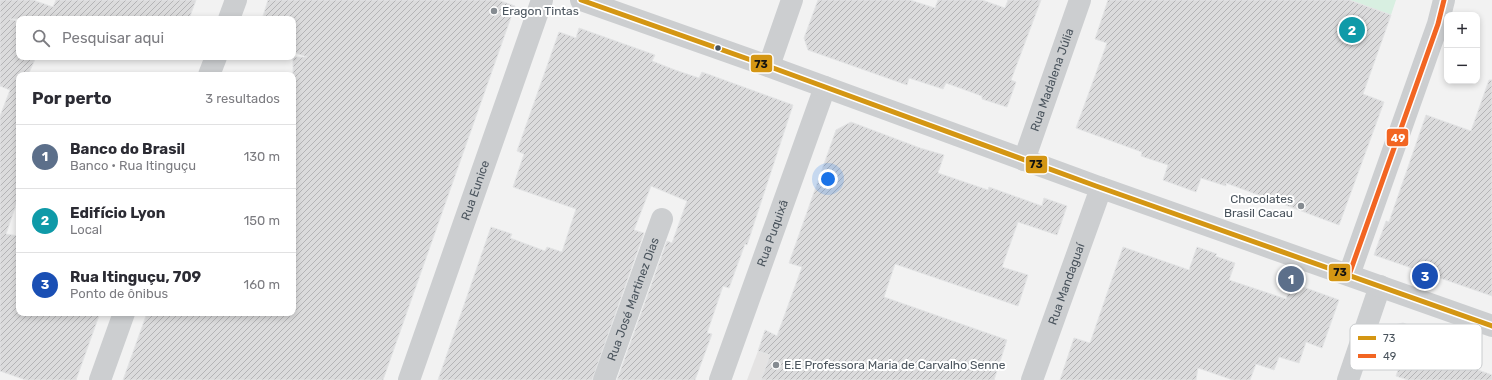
<!DOCTYPE html>
<html lang="pt">
<head>
<meta charset="utf-8">
<style>
  :root { --surface:#fff; --page:#f7f7f7; --text:#2b2b33; --muted:#7c7c81; --line:#e1e1e2; --accent:#7c3aed }
  body { margin:0; font-family:Rubik,sans-serif; background:var(--page); color:var(--text) }
  .controls { position:absolute; right:12px; top:12px; display:grid; overflow:hidden; border-radius:8px; box-shadow:0 2px 6px #0003 }
  .controls button { width:36px; height:36px; display:grid; place-items:center; padding:0; border:0; border-bottom:1px solid var(--line); background:var(--surface); color:var(--text); font:20px sans-serif }
  .you { position:absolute; left:828px; top:179px; width:14px; height:14px; margin:-10px; border:3px solid #fff; border-radius:50%; background:#1a73e8; box-shadow:0 0 0 6px #1a73e833 }
  .badge { display:grid; place-items:center; width:26px; height:26px; border-radius:50%; background:var(--accent); color:#fff; font-size:13px; font-weight:700 }
  .pin { position:absolute; translate:-50% -50%; border:2px solid #fff; box-shadow:0 1px 4px #0006 }
  .list { margin:0; padding:0; list-style:none }
  h2 { display:flex; justify-content:space-between; align-items:center; height:52px; margin:0; padding:0 16px; font-size:17px }
  h2 small { font-size:13px; font-weight:400; color:var(--muted) }
  .list li { display:grid; grid-template-columns:26px 1fr auto; gap:12px; align-items:center; box-sizing:border-box; height:64px; padding:0 16px; border-top:1px solid var(--line) }
  .list b { display:block; font-size:15px; white-space:nowrap }
  .list p { margin:0; font-size:13px; white-space:nowrap; color:var(--muted) }
  .list em { font-size:13px; font-style:normal; color:var(--muted) }
  .icon { flex:none; width:22px; height:22px; fill:none; stroke:currentColor; stroke-width:2; stroke-linecap:round; stroke-linejoin:round }
  .map { position:relative; flex:none; width:1492px; height:380px; overflow:hidden }
  .search { position:absolute; background:var(--surface); box-shadow:0 2px 6px #0003; left:16px; top:16px; width:280px; height:44px; display:flex; align-items:center; gap:10px; box-sizing:border-box; padding:0 14px; border-radius:8px; color:var(--muted); font-size:15px }
  .panel { position:absolute; background:var(--surface); box-shadow:0 2px 6px #0003; left:16px; top:72px; width:280px; height:244px; border-radius:8px }
  .map>svg:first-child { display:block }
</style>
</head>
<body>
<div class="map">
<svg width="1492" height="380" viewBox="0 0 1492 380">
  <defs>
    <pattern id="building-hatch" width="6" height="6" patternUnits="userSpaceOnUse"><rect width="6" height="6" fill="#dbdbdc"/><path d="M-1 1l2-2M0 6l6-6M5 7l2-2" fill="none" stroke="#b4b4b6"/></pattern>
  </defs>
  <rect width="100%" height="100%" fill="#f2f2f2"/>
  <path fill="#e4e3e3" d="M758,351L840,380H747Z"/>
  <path fill="#d8efe1" d="M1350,0H1396L1391,15Z"/>
  <path fill="url(#building-hatch)" stroke="#e3e4e5" d="M0,0H33L53,7L56,0H196L189,19H10L19,22V57H36L28,75H19V196L6,234L19,236V313H100L76,380H26L0,371V116L10,90L0,86Z
    M268,0H498L515,6L383,380H123L147,313H293V57H307L293,52V19H262Z
    M818,0H910L935,8L938,0H982L1005,8L1008,0H1041L1011,80L1016,82L1007,107L982,99V96L946,83L943,89L909,78L907,85L808,50L804,38Z
    M1108,0H1349L1391,15L1363,94L1384,102L1339,225L1226,183V186L1201,178L1196,192L1163,180L1168,165L1141,156L1142,152L1076,128L1107,43L1095,39Z
    M579,28L655,55L652,61L675,70L699,78L702,72L793,105L747,245L745,244L729,288L723,286L707,333L712,334L695,380H617L667,241L672,243L687,201L651,186L634,230L644,233L592,380H438L491,227L512,234L510,238L545,251L547,247L562,252L576,209L513,187L524,154L517,151L559,32L576,38Z
    M1489,80H1492V296L1374,255L1386,221L1389,222L1426,115L1471,131Z
    M851,122L920,148L944,155L938,173L988,190L989,187L1042,206L1044,198L1067,206L1057,235L1018,222L1002,267L1028,275L1018,306L895,264L884,297L1007,340L994,380H761L770,355L758,351L765,330L777,336L802,267L789,263L836,130Z
    M1123,247L1189,270L1197,247L1217,254L1215,256L1235,263L1229,280L1286,299L1292,283L1339,300L1322,348L1306,342L1299,363L1279,357L1274,370L1256,364L1250,380H1233L1198,368L1196,380H1060L1074,338L1090,343Z
    M1403,323L1429,333L1424,350L1492,375V380H1408L1396,376L1401,362L1380,354L1390,326Z"/>
  <g fill="none" stroke-linecap="round" stroke-linejoin="round">
    <g stroke="#ccced0" stroke-width="22">
      <path d="M229,19L236,0"/>
      <path d="M769,66L792,0"/>
      <path d="M209,75L216,57"/>
      <path id="s1" d="M1024,160L1080,0"/>
      <path d="M1349,275L1438,24L1444,0"/>
      <path d="M100,380L124,313"/>
      <path id="s2" d="M409,380L542,0"/>
      <path id="s3" d="M604,380L662,219"/>
      <path id="s4" d="M720,380L825,87"/>
      <path id="s5" d="M1032,380L1101,188"/>
      <path d="M1348,380L1380,286"/>
    </g>
    <path stroke="#ccced0" stroke-width="22" d="M581,0L765,65L1096,186L1492,326"/>
    <g stroke="#fff" stroke-width="8">
      <path id="bus-1" d="M581,0L765,65L1096,186L1492,326"/>
    </g>
    <g stroke="#fff" stroke-width="8">
      <path id="bus-2" d="M1349,275L1438,24L1444,0"/>
    </g>
    <use href="#bus-1" stroke="#d49613" stroke-width="5"/>
    <use href="#bus-2" stroke="#f26522" stroke-width="5"/>
  </g>
  <g fill="#858b91" stroke="#fff" stroke-width="1.5">
    <circle cx="494" cy="11" r="4"/>
    <circle cx="1301" cy="206" r="4"/>
    <circle cx="776" cy="365" r="4"/>
  </g>
  <circle fill="#4a545d" stroke="#fff" stroke-width="1.5" cx="718" cy="48" r="3.5"/>
  <g text-anchor="middle" dominant-baseline="central" stroke-width="4" stroke-linejoin="round" paint-order="stroke">
    <g font-size="12" fill="#4a545d" stroke="#fff" text-anchor="start">
      <text x="502" y="11">Eragon Tintas</text>
      <text x="1293" y="199" text-anchor="end">Chocolates<tspan x="1293" dy="14">Brasil Cacau</tspan></text>
      <text x="784" y="365">E.E Professora Maria de Carvalho Senne</text>
    </g>
    <g font-size="12" fill="#4a545d" stroke="#fff">
      <text stroke="none"><textPath href="#s1" startOffset="85">Rua Madalena Júlia</textPath></text>
      <text stroke="none"><textPath href="#s2" startOffset="201">Rua Eunice</textPath></text>
      <text stroke="none"><textPath href="#s4" startOffset="156">Rua Puquixã</textPath></text>
      <text stroke="none"><textPath href="#s5" startOffset="102">Rua Mandaguaí</textPath></text>
      <text stroke="none"><textPath href="#s3" startOffset="86">Rua José Martinez Dias</textPath></text>
    </g>
  </g>
  <rect x="1350" y="324" width="132" height="46" rx="6" fill="#fff" stroke="#c9ccce" stroke-width="1"/>
  <rect x="1358" y="336" width="18" height="4" fill="#d49613"/>
  <rect x="1358" y="354" width="18" height="4" fill="#f26522"/>
  <g font-size="11" fill="#4a545d">
    <text x="1383" y="342">73</text>
    <text x="1383" y="360">49</text>
  </g>
  <g stroke="#fff" stroke-width="1.5">
    <rect x="750" y="54" width="23" height="19" rx="4" fill="#d49613"/>
    <rect x="1386" y="128" width="23" height="19" rx="4" fill="#f26522"/>
    <rect x="1025" y="155" width="23" height="19" rx="4" fill="#d49613"/>
    <rect x="1328" y="263" width="23" height="19" rx="4" fill="#d49613"/>
  </g>
  <g font-size="11" text-anchor="middle" font-weight="bold" fill="#fff">
    <text x="1398" y="142">49</text>
  </g>
  <g font-size="11" text-anchor="middle" font-weight="bold" fill="#111">
    <text x="761" y="68">73</text>
    <text x="1036" y="168">73</text>
    <text x="1340" y="276">73</text>
  </g>
</svg>
<div class="controls">
<button>+</button>
<button>−</button>
</div>
<div class="you"></div>
<div class="pin badge" style="left:1291px;top:279px;background:#5c6f8a">1</div>
<div class="pin badge" style="left:1352px;top:30px;background:#0f9aa8">2</div>
<div class="pin badge" style="left:1425px;top:276px;background:#1a4fb4">3</div>
<div class="search"><svg class="icon" aria-label="search" viewBox="0 0 24 24"><circle cx="10" cy="10" r="6"/><path d="M15 15l6 6"/></svg>Pesquisar aqui</div>
<section class="panel">
<h2>Por perto<small>3 resultados</small></h2>
<ul class="list">
<li><span class="badge" style="background:#5c6f8a">1</span><div><b>Banco do Brasil</b><p>Banco · Rua Itinguçu</p></div><em>130 m</em></li>
<li><span class="badge" style="background:#0f9aa8">2</span><div><b>Edifício Lyon</b><p>Local</p></div><em>150 m</em></li>
<li><span class="badge" style="background:#1a4fb4">3</span><div><b>Rua Itinguçu, 709</b><p>Ponto de ônibus</p></div><em>160 m</em></li>
</ul>
</section>
</div>
</body>
</html>
